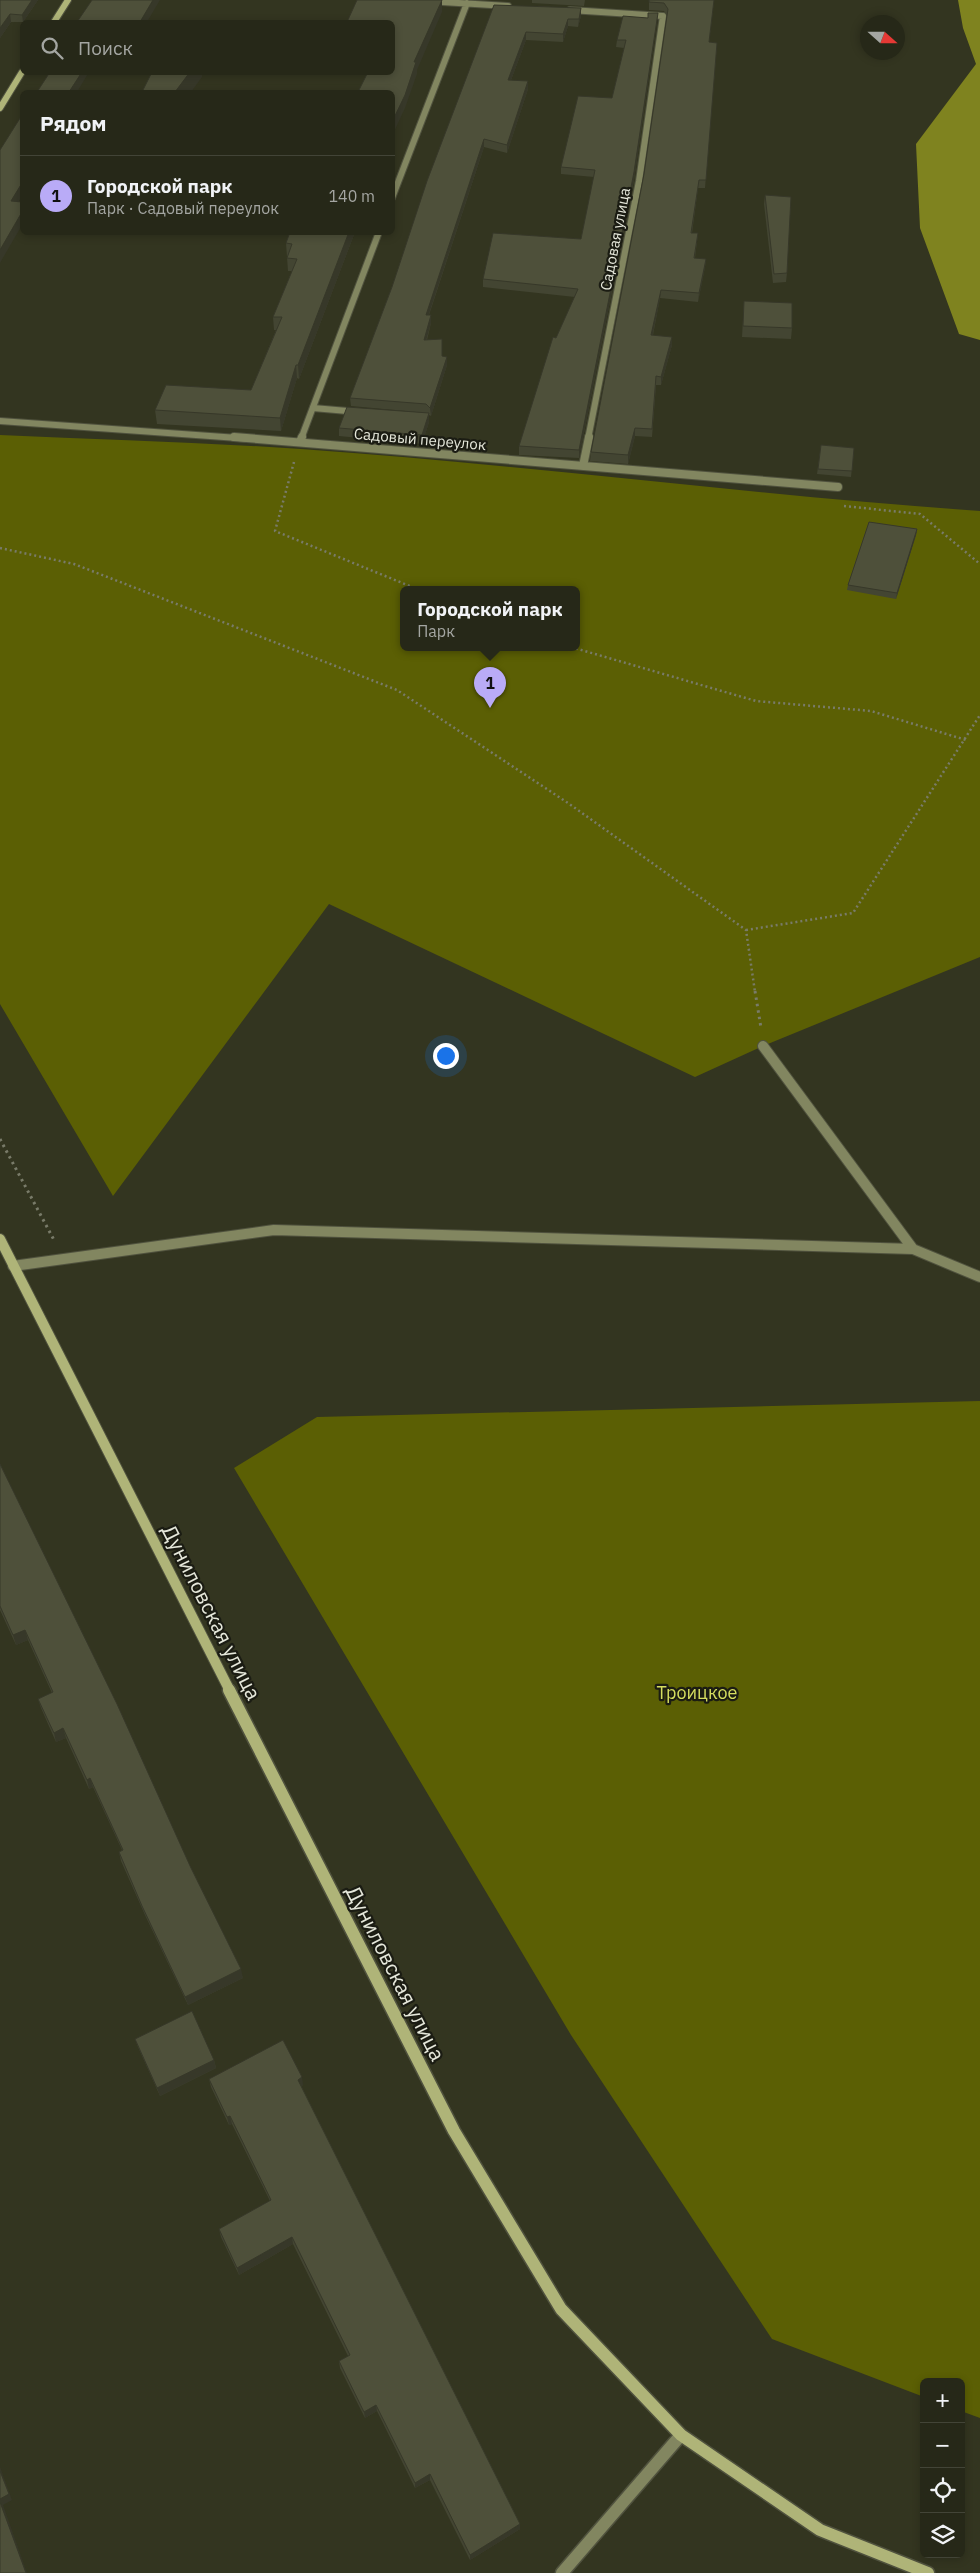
<!DOCTYPE html>
<html lang="ru">
<head>
<meta charset="utf-8">
<style>
  :root { --surface:#262818; --page:#323425; --text:#f1f3f6; --muted:#a4a6a2; --line:#424437; --accent:#b9abf7 }
  body { margin:0; font-family:"IBM Plex Sans",sans-serif; background:var(--page); color:var(--text) }
  .controls { position:absolute; right:15px; bottom:15px; display:grid; overflow:hidden; border-radius:8px; box-shadow:0 2px 8px #0003 }
  .controls button { width:45px; height:45px; display:grid; place-items:center; padding:0; border:0; border-bottom:1px solid var(--line); background:var(--surface); color:var(--text); font:25px sans-serif }
  .compass { position:absolute; left:860px; top:15px; width:45px; height:45px; border-radius:50%; background:var(--surface); box-shadow:0 2px 8px #0003; rotate:111deg }
  .you { position:absolute; left:445px; top:1055px; width:18px; height:18px; margin:-12px; border:4px solid #fff; border-radius:50%; background:#1a73e8; box-shadow:0 0 0 8px #1a73e833 }
  .badge { display:grid; place-items:center; width:32px; height:32px; border-radius:50%; background:var(--accent); color:#111; font-size:16px; font-weight:700 }
  .pin { position:absolute; translate:-50% -41px; filter:drop-shadow(0 1px 2px #0008) }
  .pin::after { content:''; position:absolute; top:26px; width:18px; height:15px; background:inherit; clip-path:polygon(0 0,100% 0,50% 100%) }
  .popup { position:absolute; left:400px; top:586px; width:180px; height:65px; box-sizing:border-box; display:grid; place-content:center; border-radius:8px; background:var(--surface); filter:drop-shadow(0 1px 4px #0005); font-size:16px; white-space:nowrap; color:var(--muted) }
  .popup b { font-size:19px; color:var(--text) }
  .popup::after { content:''; position:absolute; left:50%; top:100%; margin-left:-10px; border:10px solid transparent; border-top-color:var(--surface) }
  .list { margin:0; padding:0; list-style:none }
  h2 { display:flex; justify-content:space-between; align-items:center; height:65px; margin:0; padding:0 20px; font-size:21px }
  h2 small { font-size:16px; font-weight:400; color:var(--muted) }
  .list li { display:grid; grid-template-columns:32px 1fr auto; gap:15px; align-items:center; box-sizing:border-box; height:80px; padding:0 20px; border-top:1px solid var(--line) }
  .list b { display:block; font-size:19px; white-space:nowrap }
  .list p { margin:0; font-size:16px; white-space:nowrap; color:var(--muted) }
  .list em { font-size:16px; font-style:normal; color:var(--muted) }
  .icon { flex:none; width:28px; height:28px; fill:none; stroke:currentColor; stroke-width:2; stroke-linecap:round; stroke-linejoin:round }
  .map { position:relative; flex:none; width:980px; height:2573px; overflow:hidden }
  .search { position:absolute; background:var(--surface); box-shadow:0 2px 8px #0003; left:20px; top:20px; width:375px; height:55px; display:flex; align-items:center; gap:12px; box-sizing:border-box; padding:0 18px; border-radius:8px; color:var(--muted); font-size:19px }
  .panel { position:absolute; background:var(--surface); box-shadow:0 2px 8px #0003; left:20px; top:90px; width:375px; height:145px; border-radius:8px }
  .map>svg:first-child { display:block }
</style>
</head>
<body>
<div class="map">
<svg width="980" height="2573" viewBox="0 0 980 2573">
  <rect width="100%" height="100%" fill="#333520"/>
  <path fill="#5b5f04" fill-rule="evenodd" d="M0,435C100,440 201,442 301,449C528,465 753,495 980,511V957L763,1046L695,1077L329,904L113,1196L0,1004ZM404,589H576V647H404Z
    M980,1401V2418L961,2411V2382H924V2397L772,2339L571,2035L234,1468L317,1417Z"/>
  <path fill="#7f831f" d="M958,0H980V340L959,334L920,228L916,144L976,64L963,28Z"/>
  <g fill="none" stroke-linecap="round" stroke-linejoin="round">
    <g stroke="#50523e" stroke-width="8">
      <path id="lane" d="M313,408L359,412"/>
    </g>
    <g stroke="#50523e" stroke-width="8">
      <path id="street-far3" d="M409,0L508,6
        M570,10L663,16L639,181L588,439
        M392,198L467,3
        M0,421L252,439
        M301,439L379,232"/>
    </g>
    <g stroke="#50523e" stroke-width="10">
      <path id="street-far2" d="M234,437L838,487
        M300,442L302,437
        M583,466L589,437"/>
    </g>
    <g stroke="#50523e" stroke-width="12">
      <path id="street-far1" d="M763,1046L913,1249
        M13,1266L274,1230L913,1249L980,1277"/>
    </g>
    <g stroke="#50523e" stroke-width="15">
      <path id="street" d="M562,2573L681,2435"/>
    </g>
    <g stroke="#50523e" stroke-width="8">
      <path id="secondary-far2" d="M54,22L68,0
        M0,108L22,72"/>
    </g>
    <g stroke="#50523e" stroke-width="12">
      <path id="secondary-far1" d="M0,1239L230,1691"/>
    </g>
    <g stroke="#50523e" stroke-width="15">
      <path id="secondary" d="M229,1690L454,2131L561,2309L681,2435L820,2530L928,2573"/>
    </g>
    <path stroke="#797b69" stroke-width="2.5" stroke-dasharray="2 3" stroke-linecap="butt" d="M294,462L275,531L417,589
      M844,506L920,514L980,564
      M0,548L74,564L397,690L568,803L746,930L755,992
      M571,647L756,701L871,711L966,740
      M746,930L853,913L980,715"/>
    <path stroke="#797b69" stroke-width="3" stroke-dasharray="2.5 4" stroke-linecap="butt" d="M755,991L761,1028
      M0,1139L54,1240"/>
    <use href="#lane" stroke="#828660" stroke-width="6"/>
    <use href="#street-far3" stroke="#828660" stroke-width="6"/>
    <use href="#street-far2" stroke="#828660" stroke-width="8"/>
    <use href="#street-far1" stroke="#828660" stroke-width="10"/>
    <use href="#street" stroke="#828660" stroke-width="12"/>
    <use href="#secondary-far2" stroke="#afb478" stroke-width="6"/>
    <use href="#secondary-far1" stroke="#afb478" stroke-width="10"/>
    <use href="#secondary" stroke="#afb478" stroke-width="12"/>
  </g>
  <path fill="#434532" d="M0,0H38L23,22H11L0,38Z
    M532,0H585L584,6L532,3Z
    M649,0H714L709,42L717,43L705,188H698L692,233H698L695,258L706,259L705,267L698,302L660,298L653,335L672,345L661,385H656L652,437L635,436L628,464L590,461L591,452L644,174L667,16L664,11L649,10Z
    M494,5L581,8V16L578,27L568,26L563,42L526,40L511,80L528,89L507,153L484,147L429,315H431V323L427,340L442,356L447,365L431,416L429,415V422L422,444L339,436V428L427,413L351,406L350,398L392,287Z
    M657,21L634,180L579,458L519,455V446L556,338L575,297L483,287V279L581,239L594,177L561,174V167L612,98L624,48L616,47L617,40Z
    M765,195L787,273L786,282L773,283L764,204Z
    M355,232L299,379L297,378L281,431L157,424L155,410L251,390L276,330H274L273,317L292,271H288L286,243Z
    M744,301L792,328L791,339L742,337Z
    M821,445L854,448L851,477L817,474Z
    M917,529L916,535L896,599L847,590L848,585Z
    M0,1464L243,1978L188,2005L145,1915L121,1861L119,1852L122,1850L93,1787L89,1789L66,1738L56,1742L41,1708L38,1699L52,1693L28,1640L16,1645L0,1610Z
    M135,2039L214,2060L216,2068L160,2096L138,2047Z
    M209,2079L303,2085L301,2086L520,2524V2529L470,2560L430,2480L415,2488L377,2411L365,2418L340,2368L339,2361L348,2356L293,2244L239,2275L221,2237L219,2229L270,2201L232,2124L229,2125L211,2087Z"/>
  <path fill="#373829" d="M32,0H38L23,22L22,15Z
    M153,0H160L147,22H140Z
    M442,0V12L417,70V74L405,108L392,136V122L414,62Z
    M581,8V16L578,27L579,19Z
    M658,13L657,21L634,180L579,458V450Z
    M10,14L11,22L0,38V28Z
    M568,19V26L563,42V34Z
    M526,32V40L508,88V80Z
    M82,72H89L77,92H69Z
    M190,72H202V77L191,92H175Z
    M528,81V89L507,153V145Z
    M484,139V147L426,323V315Z
    M22,183V196L13,211L11,201Z
    M22,212V225L0,263V250Z
    M349,232H355L299,379L298,365Z
    M706,259L705,267L698,302L699,293Z
    M661,290L660,298L651,343V335Z
    M431,315V323L424,348V340Z
    M672,337V345L661,385V377Z
    M447,357V365L431,416L430,408Z
    M296,365L297,378L281,431L280,418Z
    M429,413V422L422,444V435Z
    M635,428V436L628,464V455Z
    M917,529L916,535L896,599L897,593Z
    M25,1630L28,1640L16,1645L13,1635Z
    M63,1728L66,1738L56,1742L54,1733Z
    M90,1778L93,1787L89,1789L87,1780Z
    M241,1969L243,1978L188,2005L185,1997Z
    M214,2060L216,2068L160,2096L157,2088Z
    M302,2077L303,2085L299,2088L298,2080Z
    M230,2116L232,2124L229,2125L227,2117Z
    M292,2237L293,2244L239,2275L237,2268Z
    M376,2405L377,2411L365,2418L364,2412Z
    M0,2467L12,2500L3,2505L27,2573H26L0,2502Z
    M430,2474V2480L415,2488V2483Z
    M520,2524V2529L470,2560V2555Z"/>
  <path fill="#4e503a" stroke="#373829" d="M0,0H32L22,15L10,14L0,28Z
    M92,0H153L140,22H77Z
    M357,0H442L414,62H416L405,95L392,122V92H358L368,72H392V22H347Z
    M649,0H714L709,42L717,43L706,180H699L691,233H698L694,258L706,259L699,293L661,290L651,335L672,337L661,377L656,376L652,429L635,428L628,455L591,452L644,174L668,9L664,3L649,2Z
    M494,5L581,8L579,19H568L563,34L526,32L508,80L528,81L507,145L484,139L426,315H431L424,340L442,339V356L447,357L430,408L426,404L350,398L392,287L427,181Z
    M648,13H658L634,172L579,450L519,446L553,337L556,338L578,289L483,279L493,233L581,239L595,170L561,167L578,96L612,98L626,40H617L623,16L648,18Z
    M50,72H82L69,92H37Z
    M152,72H190L175,92H142Z
    M22,115V183L11,201L22,202V212L0,250V150Z
    M765,195L791,197L787,273L774,274Z
    M290,232H349L298,365H296L280,418L155,410L166,385L251,390L282,317H273L297,259L287,258L292,244L286,243Z
    M744,301L792,303V328L743,326Z
    M347,407L429,413L422,435L339,428Z
    M821,445L854,448L852,471L818,469Z
    M869,522L917,529L897,593L848,585Z
    M0,1464L117,1704L191,1868L241,1969L185,1997L142,1906L119,1852L123,1850L90,1778L87,1780L63,1728L54,1733L38,1699L53,1692L25,1630L13,1635L0,1606Z
    M192,2011L214,2060L157,2088L135,2039Z
    M283,2040L302,2077L298,2080L520,2524L470,2555L430,2474L415,2483L376,2405L364,2412L339,2361L350,2355L292,2237L237,2268L219,2229L271,2200L230,2116L227,2117L209,2079Z
    M0,2471L9,2494L0,2499Z
    M0,2502L26,2573H0Z"/>
  <g text-anchor="middle" dominant-baseline="central" stroke-width="4.5" stroke-linejoin="round" paint-order="stroke">
    <g font-size="15" fill="#e6e8db" stroke="#1b1c13">
      <text transform="translate(615 239) rotate(-79)">Садовая улица</text>
      <text transform="translate(420 439) rotate(5)">Садовый переулок</text>
    </g>
    <g font-size="18" fill="#d5dd5f" stroke="#1b1c13">
      <text x="697" y="1692">Троицкое</text>
    </g>
    <g font-size="21" fill="#e6e8db" stroke="#1b1c13">
      <text transform="translate(212 1612) rotate(63)">Дуниловская улица</text>
      <text transform="translate(396 1973) rotate(63)">Дуниловская улица</text>
    </g>
  </g>
</svg>
<div class="controls">
<button>+</button>
<button>−</button>
<button><svg class="icon" aria-label="locate" viewBox="0 0 24 24"><circle cx="12" cy="12" r="6"/><path d="M12 2v4M12 18v4M2 12h4M18 12h4"/></svg></button>
<button><svg class="icon" aria-label="layers" viewBox="0 0 24 24"><path d="M12 4l9 5-9 5-9-5zM3 14l9 5 9-5"/></svg></button>
</div>
<svg class="compass" viewBox="-18 -18 36 36"><path d="M0-13l5 13h-10z" fill="#e53935"/><path d="M0 13l5-13h-10z" fill="#a4a6a2"/></svg>
<div class="you"></div>
<div class="pin badge" style="left:490px;top:708px">1</div>
<div class="popup"><b>Городской парк</b>Парк</div>
<div class="search"><svg class="icon" aria-label="search" viewBox="0 0 24 24"><circle cx="10" cy="10" r="6"/><path d="M15 15l6 6"/></svg>Поиск</div>
<section class="panel">
<h2>Рядом<small></small></h2>
<ul class="list">
<li><span class="badge">1</span><div><b>Городской парк</b><p>Парк · Садовый переулок</p></div><em>140 m</em></li>
</ul>
</section>
</div>
</body>
</html>
